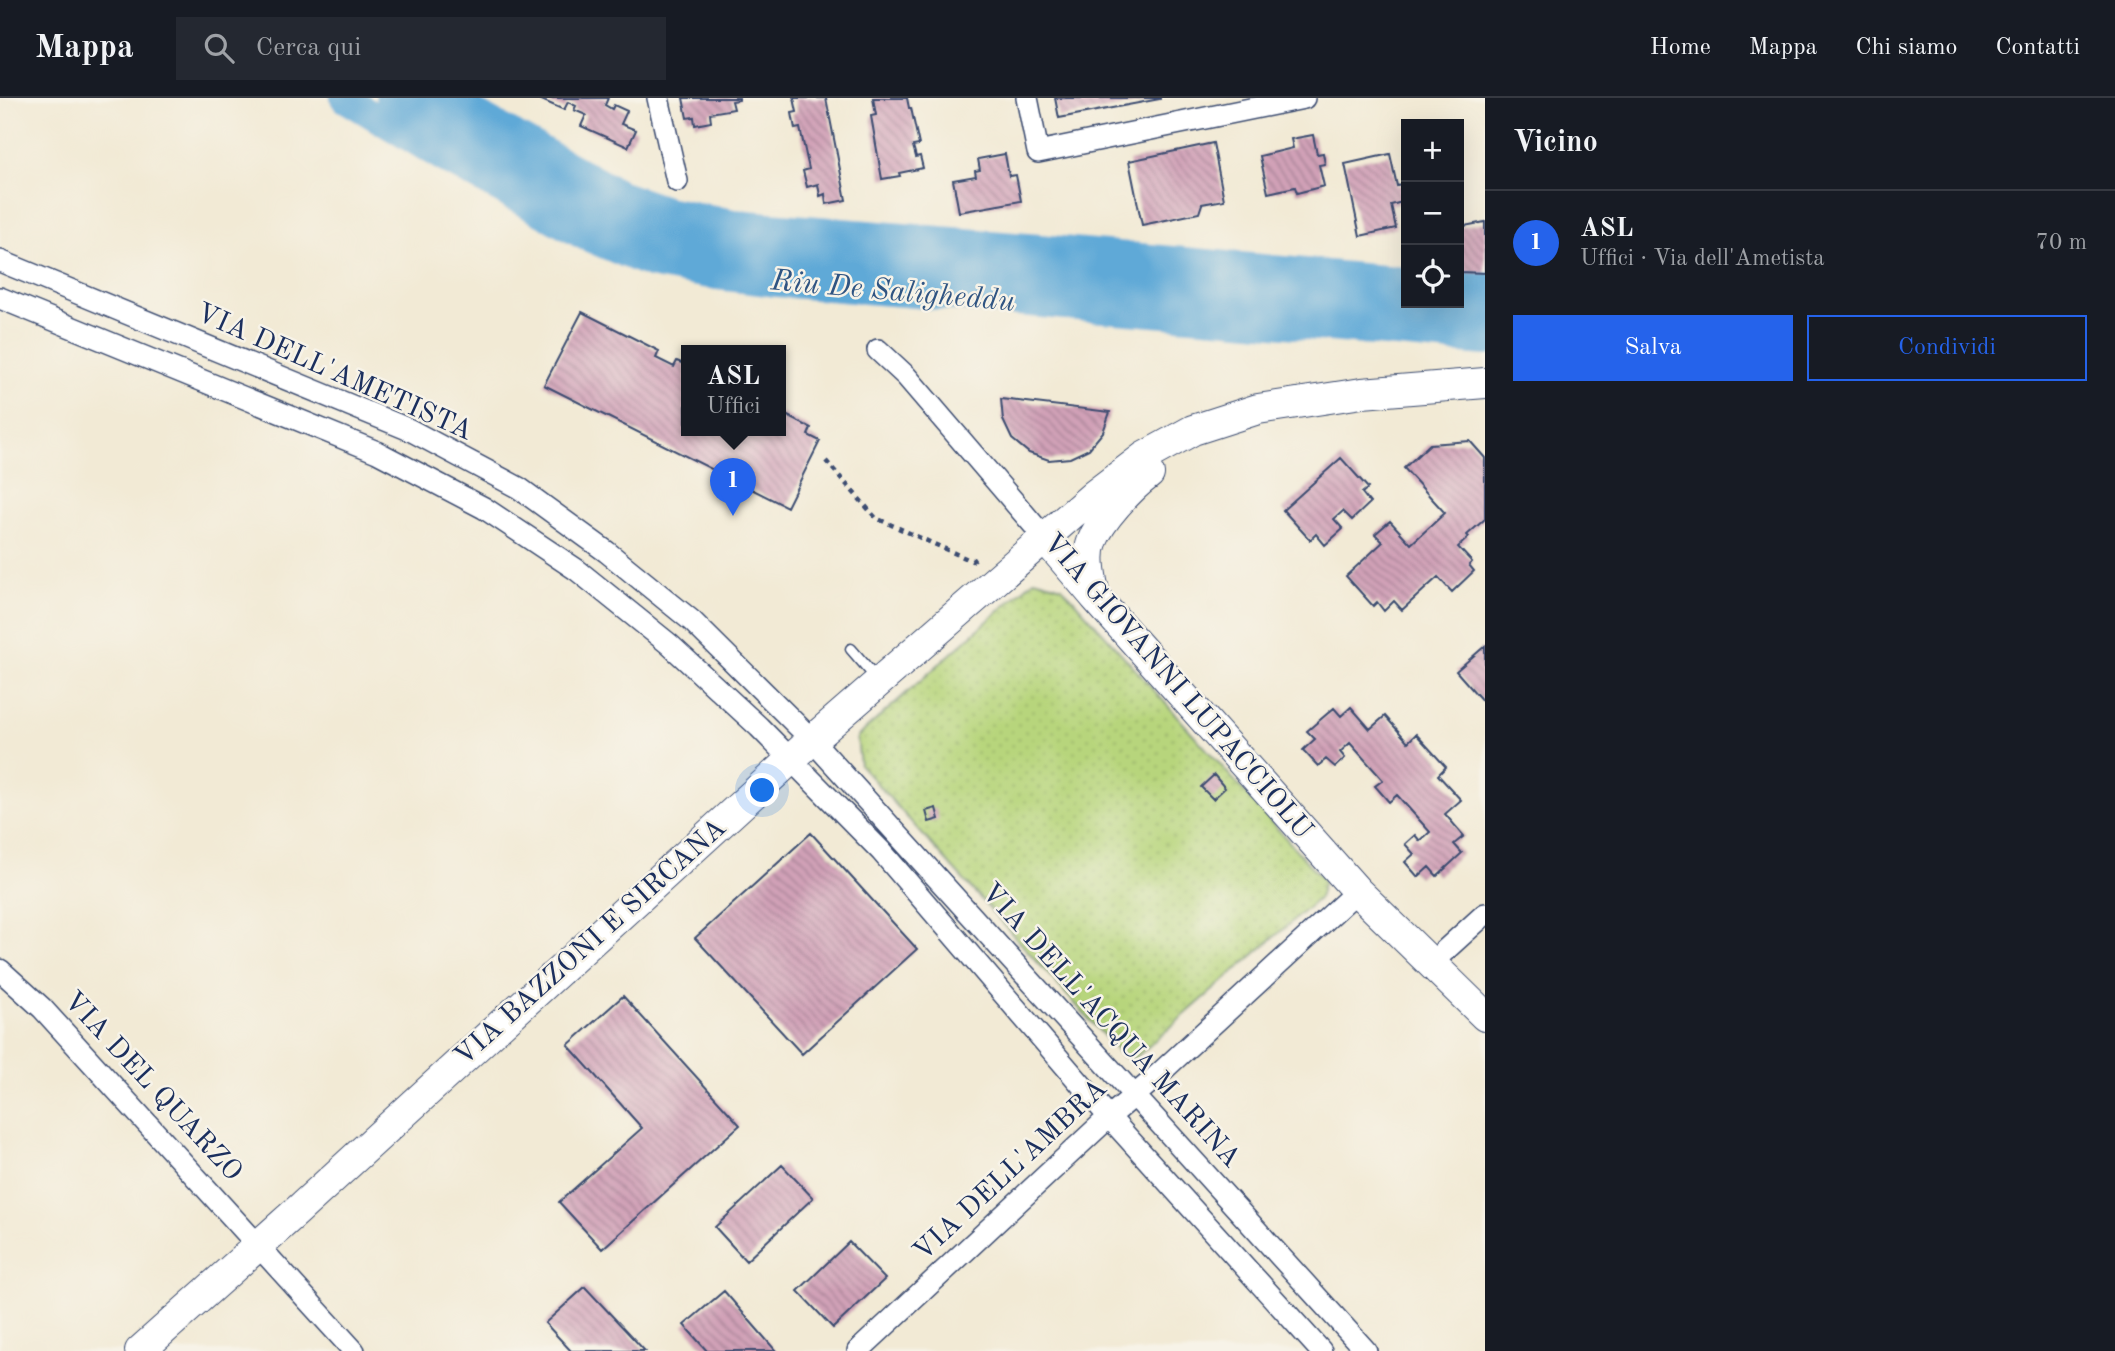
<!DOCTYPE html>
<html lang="it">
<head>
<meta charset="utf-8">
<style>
  :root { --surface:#171b24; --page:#242831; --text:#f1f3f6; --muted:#9ea1a6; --line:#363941; --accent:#2563eb }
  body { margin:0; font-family:"Old Standard TT",serif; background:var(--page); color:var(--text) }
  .controls { position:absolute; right:21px; top:21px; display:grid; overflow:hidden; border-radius:0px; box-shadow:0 7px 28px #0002 }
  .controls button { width:63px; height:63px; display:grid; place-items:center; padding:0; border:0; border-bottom:2px solid var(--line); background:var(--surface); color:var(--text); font:35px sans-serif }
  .you { position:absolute; left:763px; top:693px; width:24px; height:24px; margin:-18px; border:5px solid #fff; border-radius:50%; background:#1a73e8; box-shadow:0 0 0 10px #1a73e833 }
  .badge { display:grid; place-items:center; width:46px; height:46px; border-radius:50%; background:var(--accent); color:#fff; font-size:23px; font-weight:700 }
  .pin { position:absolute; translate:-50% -58px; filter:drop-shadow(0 2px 4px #0008) }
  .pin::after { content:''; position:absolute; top:37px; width:24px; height:21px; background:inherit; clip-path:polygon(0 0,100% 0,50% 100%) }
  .popup { position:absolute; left:681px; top:247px; width:105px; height:91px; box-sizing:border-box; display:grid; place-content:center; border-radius:0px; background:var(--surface); filter:drop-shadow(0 2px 5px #0005); font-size:23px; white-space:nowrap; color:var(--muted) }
  .popup b { font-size:26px; color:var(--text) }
  .popup::after { content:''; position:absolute; left:50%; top:100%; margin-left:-14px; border:14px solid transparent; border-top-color:var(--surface) }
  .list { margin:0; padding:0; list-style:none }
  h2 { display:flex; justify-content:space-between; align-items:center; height:91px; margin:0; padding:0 28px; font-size:30px }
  h2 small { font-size:23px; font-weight:400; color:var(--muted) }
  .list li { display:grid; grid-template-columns:46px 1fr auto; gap:21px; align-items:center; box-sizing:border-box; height:105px; padding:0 28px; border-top:2px solid var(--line) }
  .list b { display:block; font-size:26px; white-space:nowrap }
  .list p { margin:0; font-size:23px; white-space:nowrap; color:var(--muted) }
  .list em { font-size:23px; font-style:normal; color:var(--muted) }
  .actions { display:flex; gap:14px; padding:21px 28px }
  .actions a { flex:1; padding:16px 0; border:2px solid var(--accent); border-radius:0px; text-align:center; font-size:24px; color:var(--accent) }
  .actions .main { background:var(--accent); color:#fff }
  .icon { flex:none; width:38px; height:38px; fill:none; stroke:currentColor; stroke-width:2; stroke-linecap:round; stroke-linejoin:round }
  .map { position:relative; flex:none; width:1485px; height:1253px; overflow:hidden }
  header { display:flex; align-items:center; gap:42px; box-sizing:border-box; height:98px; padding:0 35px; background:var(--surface); border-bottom:2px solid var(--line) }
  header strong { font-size:33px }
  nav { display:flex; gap:38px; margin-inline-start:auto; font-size:24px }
  .search { width:490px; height:63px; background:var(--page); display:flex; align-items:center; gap:18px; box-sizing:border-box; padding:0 24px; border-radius:0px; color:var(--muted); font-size:26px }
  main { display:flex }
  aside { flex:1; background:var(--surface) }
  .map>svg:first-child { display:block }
</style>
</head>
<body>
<header>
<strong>Mappa</strong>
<div class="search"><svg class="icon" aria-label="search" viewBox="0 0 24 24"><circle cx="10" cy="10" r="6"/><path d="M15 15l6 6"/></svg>Cerca qui</div>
<nav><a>Home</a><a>Mappa</a><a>Chi siamo</a><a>Contatti</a></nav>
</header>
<main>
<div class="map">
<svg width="1485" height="1253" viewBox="0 0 1485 1253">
  <defs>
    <pattern id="grass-dots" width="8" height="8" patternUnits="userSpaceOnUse" patternTransform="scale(1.75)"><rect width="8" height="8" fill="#b7d57c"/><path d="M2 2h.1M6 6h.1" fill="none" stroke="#9db76e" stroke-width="1.8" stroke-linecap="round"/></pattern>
    <pattern id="building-back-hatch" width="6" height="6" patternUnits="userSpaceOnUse" patternTransform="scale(1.75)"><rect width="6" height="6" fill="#d1a1b7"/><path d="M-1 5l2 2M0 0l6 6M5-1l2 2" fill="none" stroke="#a98498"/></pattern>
  </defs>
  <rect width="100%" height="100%" fill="#f7f3e8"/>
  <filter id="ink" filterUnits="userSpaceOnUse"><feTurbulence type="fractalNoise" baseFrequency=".0143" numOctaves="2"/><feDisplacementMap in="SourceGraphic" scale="14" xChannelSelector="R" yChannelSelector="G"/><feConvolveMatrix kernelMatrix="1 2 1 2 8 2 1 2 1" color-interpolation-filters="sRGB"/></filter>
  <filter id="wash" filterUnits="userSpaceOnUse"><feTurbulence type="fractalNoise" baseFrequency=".00686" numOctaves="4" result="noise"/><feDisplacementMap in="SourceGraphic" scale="28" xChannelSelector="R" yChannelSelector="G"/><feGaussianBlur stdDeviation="1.57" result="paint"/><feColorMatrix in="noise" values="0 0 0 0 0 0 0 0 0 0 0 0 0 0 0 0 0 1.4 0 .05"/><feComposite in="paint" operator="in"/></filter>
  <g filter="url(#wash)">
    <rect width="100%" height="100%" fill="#f2ead5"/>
    <path fill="url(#grass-dots)" stroke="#69826d" stroke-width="2" d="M1035,481L1062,489L1324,783L1319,800L1135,960L1123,959L860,667L857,639Z"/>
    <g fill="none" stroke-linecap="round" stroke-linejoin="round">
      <path stroke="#5fa9d7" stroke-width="28" d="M344,0L448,63L584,138L650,166L709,177L777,185L1228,221L1485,244
        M448,0L622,97L666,112L734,125L1040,150L1406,183
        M1459,187L1485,189"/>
      <path stroke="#5fa9d7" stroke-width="47" d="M399,0L538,79L629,125L733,146L951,165L1485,216"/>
    </g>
    <g id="blocks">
      <path fill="url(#building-back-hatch)" d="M537,0H608L605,7L612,11L614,7L627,13L621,26L636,32L628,49L581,28L586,17L574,12L576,8L568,4L564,12Z
        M683,0H739V2L732,3L734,11L710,15L711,24L695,27L694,19L687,20Z
        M794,0H826L846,102L826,106L825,96L820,98L818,86L807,89L803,73L809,71L800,30L795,31L792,15L797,14Z
        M873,0H907L909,10H911L919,47L913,48L916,59L920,58L923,70L899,75L900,78L882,81L871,18L876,17Z
        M1055,0H1160V1L1059,20Z
        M1313,37L1317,56L1323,55L1325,66L1319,67L1324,88L1297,95L1295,89L1268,95L1260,58L1293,50L1291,41Z
        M1213,45L1224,102L1202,106L1199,115L1142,127L1129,63Z
        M1005,56L1009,78L1016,77L1021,103L959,114L953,82L976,78L975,73L980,72L978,61Z
        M1390,56L1397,88L1406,86V103L1391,107L1396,130L1360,138L1345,66Z
        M1485,124V175L1459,174V129Z
        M582,214L659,253L656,260L674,269L677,263L686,267V332H780V314L811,330L808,337L820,343L787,409L544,287Z
        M1001,301L1110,314L1103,334L1089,351L1070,360L1049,362L1029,355L1012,341L1003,322Z
        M1470,343L1485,360V421L1467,437L1469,439L1458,449L1472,464L1469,467L1474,473L1452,494L1438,479L1402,512L1394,503L1384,513L1377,504L1373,508L1346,478L1383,444L1375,436L1390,423L1411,446L1445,415L1404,370L1430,346Z
        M1341,360L1368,390L1362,395L1370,405L1352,422L1343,413L1334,421L1343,431L1325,447L1316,436L1310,442L1283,412Z
        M1485,548V606L1456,573Z
        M1351,609L1370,631L1385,618L1408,644L1416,636L1446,669L1438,677L1461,702L1445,716L1464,738L1454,746L1462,755L1437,778L1429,769L1418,779L1405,764L1414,756L1405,746L1415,737L1420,743L1430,734L1397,697L1389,704L1375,688L1383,682L1350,645L1340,654L1345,660L1335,669L1326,661L1318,668L1303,652L1315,641L1307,633L1334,610L1341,618Z
        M1214,677L1225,690L1213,701L1201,689Z
        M936,710L939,721L929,724L926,713Z
        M811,735L917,851L802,956L695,840Z
        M623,898L740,1027L602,1151L559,1104L642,1030L568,947Z
        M782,1067L813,1100L746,1163L715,1129Z
        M849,1144L885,1181L833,1230L798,1193Z
        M585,1189L645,1253H571L545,1225Z
        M724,1193L776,1253H707L684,1227Z"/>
    </g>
  </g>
  <g filter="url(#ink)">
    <use href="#blocks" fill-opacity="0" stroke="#3b4b70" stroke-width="2"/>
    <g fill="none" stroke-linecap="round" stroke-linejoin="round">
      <g stroke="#3b4b70" stroke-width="13">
        <path id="lane" d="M851,551L877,581"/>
      </g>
      <g stroke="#3b4b70" stroke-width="24">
        <path id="street" d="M658,0L677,83
          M1027,0L1038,54L1304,0
          M0,163L410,332L519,390L607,454L692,523L812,642L1366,1253
          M0,200L377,354L484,410L577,472L669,546L759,629L881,753L1109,1019L1321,1253
          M878,252L906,278L1044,439
          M1430,866L1485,816
          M0,872L42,910L354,1253
          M858,1253L1109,1019L1148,986L1357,793"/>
      </g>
      <g stroke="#3b4b70" stroke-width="32">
        <path id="secondary" d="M1044,439L1095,499L1357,793L1485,918
          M1095,499C1092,482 1086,460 1092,444C1100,422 1130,390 1149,376
          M140,1253L297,1113L812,642L1094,397L1144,359L1193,332L1258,311L1362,295L1485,285"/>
      </g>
      <path stroke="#3b4b70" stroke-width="4.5" stroke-dasharray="5 5" stroke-linecap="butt" d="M826,363L876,420L972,463L976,460"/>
      <use href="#lane" stroke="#fff" stroke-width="10"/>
      <use href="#street" stroke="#fff" stroke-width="21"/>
      <use href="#secondary" stroke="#fff" stroke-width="30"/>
    </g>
  </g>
  <g text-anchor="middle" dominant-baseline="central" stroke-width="5" stroke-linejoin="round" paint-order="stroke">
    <g font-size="28" fill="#1b2f5e" stroke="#f7f3e8">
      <text transform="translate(334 275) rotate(24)">VIA DELL'AMETISTA</text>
      <text transform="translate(1177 589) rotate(49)">VIA GIOVANNI LUPACCIOLU</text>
      <text transform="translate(591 845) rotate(-42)">VIA BAZZONI E SIRCANA</text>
      <text transform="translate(1110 928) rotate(48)">VIA DELL'ACQUA MARINA</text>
      <text transform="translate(152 989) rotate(47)">VIA DEL QUARZO</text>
      <text transform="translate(1011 1073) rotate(-43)">VIA DELL'AMBRA</text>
    </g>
    <g font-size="30" font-style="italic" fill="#2f5482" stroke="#f7f3e8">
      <text transform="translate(893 194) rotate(5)">Riu De Saligheddu</text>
    </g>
  </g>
</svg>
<div class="controls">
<button>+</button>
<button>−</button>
<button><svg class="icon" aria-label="locate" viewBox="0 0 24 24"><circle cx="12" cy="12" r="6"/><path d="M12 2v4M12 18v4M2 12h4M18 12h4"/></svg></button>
</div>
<div class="you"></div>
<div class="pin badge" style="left:733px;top:418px">1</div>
<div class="popup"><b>ASL</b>Uffici</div>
</div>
<aside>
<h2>Vicino<small></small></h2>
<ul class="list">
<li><span class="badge">1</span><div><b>ASL</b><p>Uffici · Via dell'Ametista</p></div><em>70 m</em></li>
</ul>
<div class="actions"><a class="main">Salva</a><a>Condividi</a></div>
</aside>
</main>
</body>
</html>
